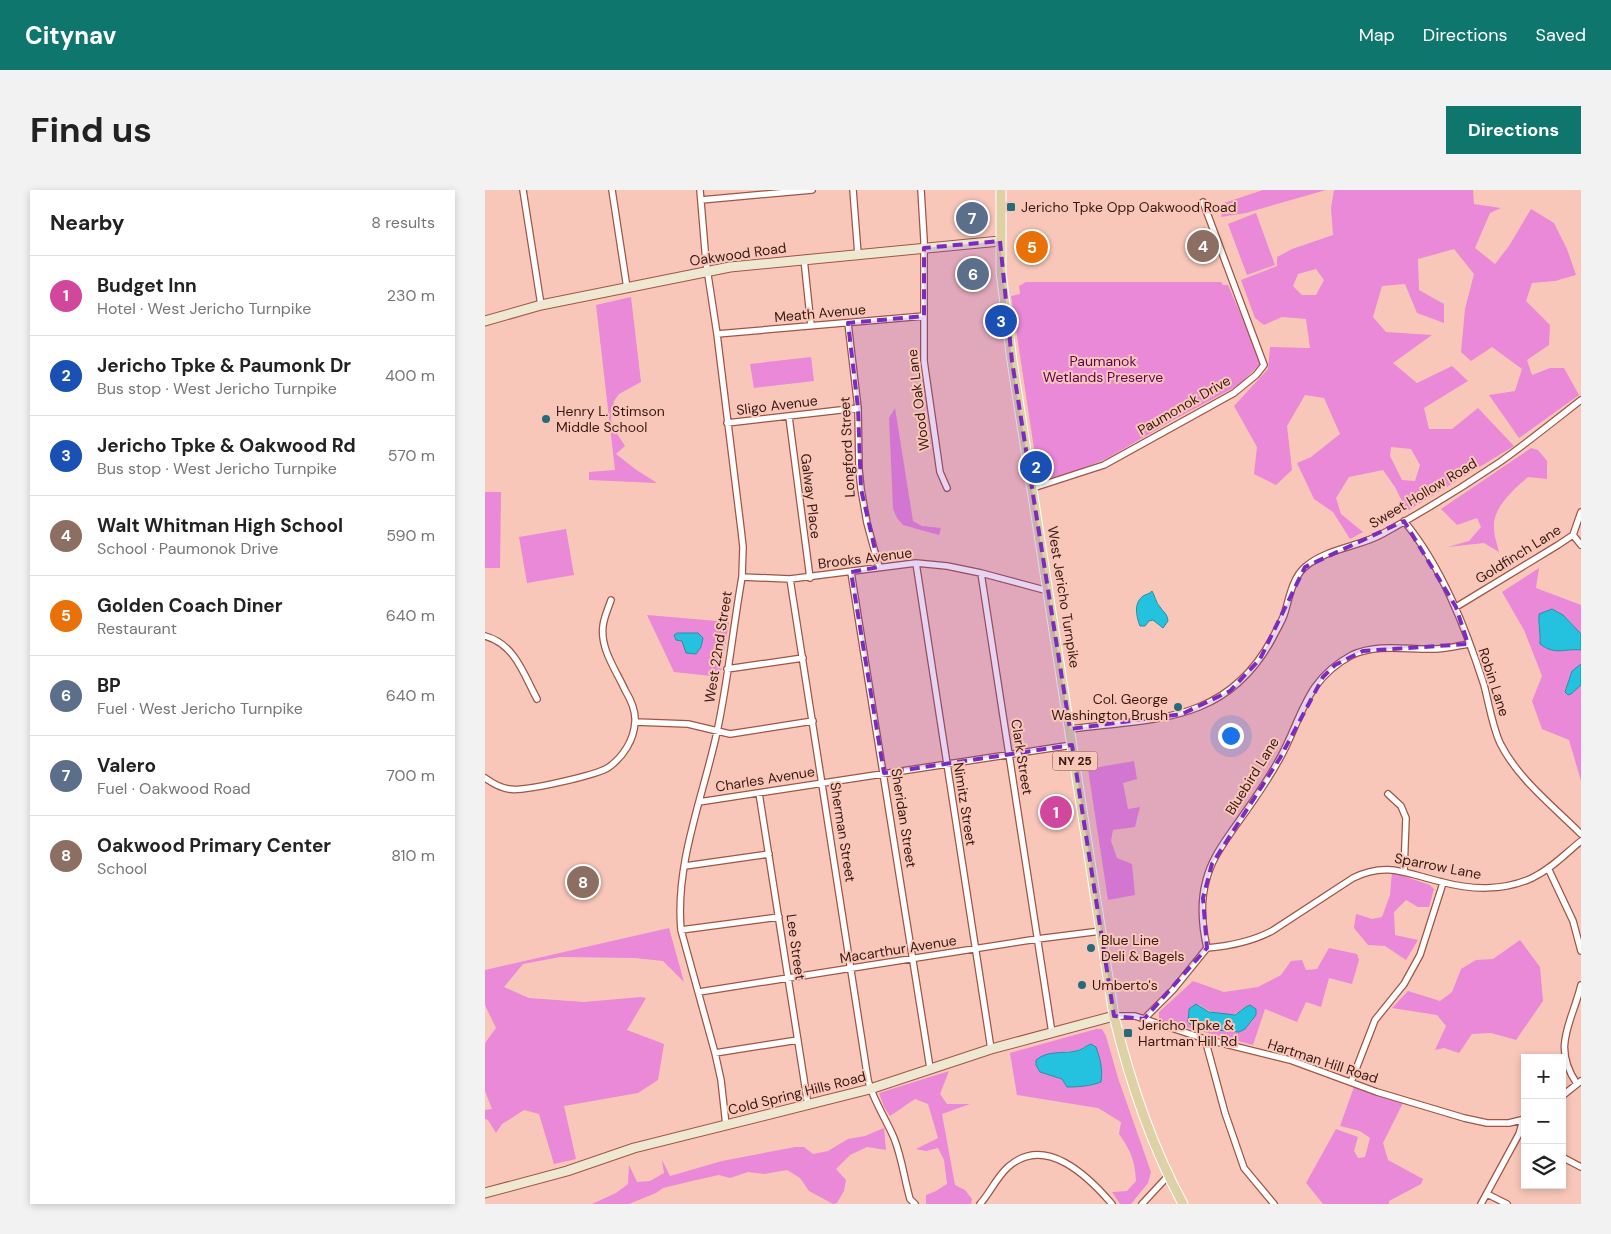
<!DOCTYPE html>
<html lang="en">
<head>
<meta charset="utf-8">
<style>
  :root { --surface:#fff; --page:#f2f2f2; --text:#222; --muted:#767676; --line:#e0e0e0; --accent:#0f766e }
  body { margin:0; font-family:"DM Sans",sans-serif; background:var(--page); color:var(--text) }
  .controls { position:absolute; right:15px; bottom:15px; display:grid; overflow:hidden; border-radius:0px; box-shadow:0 2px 8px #0003 }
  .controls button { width:45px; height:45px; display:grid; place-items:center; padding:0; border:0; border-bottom:1px solid var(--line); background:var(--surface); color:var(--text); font:25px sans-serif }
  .you { position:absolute; left:745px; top:545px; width:18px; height:18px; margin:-12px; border:4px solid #fff; border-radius:50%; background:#1a73e8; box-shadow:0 0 0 8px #1a73e833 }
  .badge { display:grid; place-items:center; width:32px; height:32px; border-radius:50%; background:var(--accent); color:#fff; font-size:16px; font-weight:700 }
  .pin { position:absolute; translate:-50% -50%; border:2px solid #fff; box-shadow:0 1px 5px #0006 }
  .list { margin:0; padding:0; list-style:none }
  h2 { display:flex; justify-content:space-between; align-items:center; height:65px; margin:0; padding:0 20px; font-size:21px }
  h2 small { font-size:16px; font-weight:400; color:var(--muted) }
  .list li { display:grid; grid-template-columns:32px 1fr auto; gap:15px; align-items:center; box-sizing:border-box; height:80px; padding:0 20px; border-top:1px solid var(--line) }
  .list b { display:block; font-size:19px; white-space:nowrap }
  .list p { margin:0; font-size:16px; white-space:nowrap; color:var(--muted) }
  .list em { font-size:16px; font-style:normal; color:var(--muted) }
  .icon { flex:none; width:28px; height:28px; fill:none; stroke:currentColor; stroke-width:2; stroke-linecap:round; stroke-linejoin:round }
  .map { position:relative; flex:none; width:1096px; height:1014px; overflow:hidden; border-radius:0px }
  header { display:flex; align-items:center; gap:30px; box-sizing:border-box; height:70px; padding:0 25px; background:var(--accent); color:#fff }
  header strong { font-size:24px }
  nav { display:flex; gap:28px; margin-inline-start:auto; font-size:18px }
  .intro { display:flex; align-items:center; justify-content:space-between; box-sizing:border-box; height:120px; padding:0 30px }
  h1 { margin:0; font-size:35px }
  .button { padding:12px 22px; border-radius:0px; background:var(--accent); color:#fff; font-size:18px; font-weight:700 }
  main { display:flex; gap:30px; padding:0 30px }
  aside { flex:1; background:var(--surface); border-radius:0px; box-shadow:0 2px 8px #0003 }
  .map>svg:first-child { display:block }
</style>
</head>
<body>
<header>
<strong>Citynav</strong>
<nav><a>Map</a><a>Directions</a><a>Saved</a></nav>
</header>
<div class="intro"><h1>Find us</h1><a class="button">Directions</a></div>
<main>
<aside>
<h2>Nearby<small>8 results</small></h2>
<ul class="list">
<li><span class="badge" style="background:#d1479c">1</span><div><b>Budget Inn</b><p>Hotel · West Jericho Turnpike</p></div><em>230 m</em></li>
<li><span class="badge" style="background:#1a4fb4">2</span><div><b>Jericho Tpke &amp; Paumonk Dr</b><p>Bus stop · West Jericho Turnpike</p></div><em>400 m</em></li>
<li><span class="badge" style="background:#1a4fb4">3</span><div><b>Jericho Tpke &amp; Oakwood Rd</b><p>Bus stop · West Jericho Turnpike</p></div><em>570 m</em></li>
<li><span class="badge" style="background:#8d6e63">4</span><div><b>Walt Whitman High School</b><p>School · Paumonok Drive</p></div><em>590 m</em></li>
<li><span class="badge" style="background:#e8710a">5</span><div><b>Golden Coach Diner</b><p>Restaurant</p></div><em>640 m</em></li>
<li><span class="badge" style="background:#5c6f8a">6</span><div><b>BP</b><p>Fuel · West Jericho Turnpike</p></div><em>640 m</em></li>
<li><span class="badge" style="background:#5c6f8a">7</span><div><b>Valero</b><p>Fuel · Oakwood Road</p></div><em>700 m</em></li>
<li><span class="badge" style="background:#8d6e63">8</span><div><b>Oakwood Primary Center</b><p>School</p></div><em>810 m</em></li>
</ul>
</aside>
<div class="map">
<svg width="1096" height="1014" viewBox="0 0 1096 1014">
  <rect width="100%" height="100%" fill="#f9c7ba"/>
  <path fill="#e989d7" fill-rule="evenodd" d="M778,0H841L761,23L736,27L739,13Z
    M849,0H988L989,14L1016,18L1005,23L990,58L1010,74L1024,56L1046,19L1069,33L1082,59L1091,85L1070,91L1047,93L1041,111L1065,135L1064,155L1042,170L1047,185L1065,178H1079L1094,205L1034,248L1004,205L1030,201L1037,179L1007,157L986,171L976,162L980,119L989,84L969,59L933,69L934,100L959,114V133L932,123L920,94L897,96L888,127L901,142L947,145L908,173L932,193L967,176L983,191L939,218L944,239H967L993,218L1029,256L922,321L910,297L898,280L864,287L851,308L856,324L878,342L865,349L848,322L829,309L812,273L826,267L855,244L839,208L820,205L802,236L807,280L791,295L769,284L772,257L749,216L783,179L785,157L825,158L821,129L797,127L779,135L770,128L756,90L792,76V67L807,59L848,45L846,18ZM831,79L839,90L831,105H817L808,96L813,84ZM906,257L926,259L935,275L930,291L917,290L905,266Z
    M771,23L790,75L762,85L743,34Z
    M541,92H736L738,95H743L775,169L774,175L754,195L690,229L621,269L589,282L559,290L553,285L526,106L535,104L534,96Z
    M146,107L156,192L134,204L129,211L126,229L129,239L140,256L131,264L150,279L172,293L104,290V282L130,280L111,115Z
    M326,167L329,191L269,198L265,174Z
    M410,218L428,331L437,336L456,338L454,345L418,335L412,328L408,319L404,228Z
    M1046,258L1053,260L1062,271V289L1043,287C1029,299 1007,318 1009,338C1009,346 1012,354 1014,362L999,353L963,357L984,351L996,337L992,328L972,335L956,319Z
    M0,302H16L15,378H0Z
    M81,339L89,385L42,393L34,347Z
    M1054,378L1051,398L1096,415V444L1078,425L1067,419L1053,434L1056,443L1055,454L1078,461L1085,459L1096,460V474L1087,481L1080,502L1086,504L1096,495V591L1084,550L1057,539L1047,511L1057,486L1039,440L1017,402Z
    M162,425L244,432L235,487L189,482Z
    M649,571L652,589L638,593L643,619L655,617L650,637L628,640L626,651L632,668L647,674L650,705L623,710L603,579Z
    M907,682L945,695L949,699L944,717H933L921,710L909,722L910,745L933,750L921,770L900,756L883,755L869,738L871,724L887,729L897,727L905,705Z
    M184,738L199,792L178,771L150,768L75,767L38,774L19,797L44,808L99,812L156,807L161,808L142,840L179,854L173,890L153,903L79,916L91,969L69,974L54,924L39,920L17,934L11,943L3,930L0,929V920L7,919L0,901V853L11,838L0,815V780Z
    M1035,750L1055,777L1058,811L1031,850L1006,843L987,844L974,863L959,858L950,860L961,836L952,825L907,818L923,801L955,811L967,802L976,779L991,770L1008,769Z
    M844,758L872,764L874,770L867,794L844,788L836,817L821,812L812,832L780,819L768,855L674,830V822L708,791L739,802L773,797L796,785L806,771L817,770L821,780L832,779ZM713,814C726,823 744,831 757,819L768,830L760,839L754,842L709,838Z
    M611,839H617L621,846L633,888L666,982L663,993L646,1014H635L627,1002L642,1001L651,991C650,971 646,961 634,944L636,932L613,918L532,905L525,863ZM606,854C615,864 618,878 616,892C606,896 593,897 582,897L577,889L555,882L551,875L582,861H590Z
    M464,881L455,904L462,914H485L457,924L470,995L480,1000L487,1009L486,1014H441V1005L451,1001L462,994L459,970L453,958L441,961L431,959L453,948L443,914L430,909L405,926L399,917L394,903Z
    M869,897L918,913L898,953L903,970L938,989L936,994L904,1011V1014H838L821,993L851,939L873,947L869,961L873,968L880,967L885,948L875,941L855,936Z
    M399,938L401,960L382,957L365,965L351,979L361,990L359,1001L352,1013L348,1014L324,1001L315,988L302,980L279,984L263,982L245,988L234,985L207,991L178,998L171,1003L144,1014H107L131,1003L143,994L144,975L152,992L165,991L179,983L177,970L185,986L237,971L310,957H319L328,964L343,961L363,949L380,946Z"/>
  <path fill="#24c2df" stroke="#298fa1" d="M667,401C670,406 671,413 675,417C679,423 682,423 683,431L678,438L668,430L664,431L660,436H655C651,426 648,411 660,405C663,404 665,403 667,401Z
    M1067,419L1078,425L1096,444V460C1079,458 1071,466 1055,454C1056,444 1053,435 1054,424Z
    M192,443H213L218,448L216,457L211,464L201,463L197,451L191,450L189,445Z
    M1096,474V495L1086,504L1083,505L1080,502L1087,481Z
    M711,814L724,822L742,824L750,825L761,817L765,815L771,819V825L760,839L754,842L709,838L703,832L704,819Z
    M606,854L611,857C615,868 618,879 616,892C606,896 593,897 582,897L577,889L555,882L551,875V870C563,860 578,864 591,861C596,860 601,856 606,854Z"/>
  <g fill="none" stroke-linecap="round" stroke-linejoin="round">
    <g stroke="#9f5544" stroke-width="8">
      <path id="street" d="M38,0L56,115
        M127,0L142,98
        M215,0L221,72L232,144L256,339L258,357L257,387C248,438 243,491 232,542C218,607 190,673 196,740L230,863L236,890L241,935
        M368,0L373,64
        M436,0L439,50V171L455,282L462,298
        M216,10L327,0
        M319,69L326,136
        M363,133L373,218L374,279L376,299L382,333L394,377
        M232,144L439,126
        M304,227L325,388
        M242,233L373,218
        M548,298L619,275L749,203L771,185L779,175L718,12
        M919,331C957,377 981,439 999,495C1004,514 1007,535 1015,553C1033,589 1068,616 1096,644
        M1088,345L1096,355
        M431,373L506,859
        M366,382L445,878
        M496,383L567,843
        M257,387L305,389L431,373L462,376L496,383L563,401
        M305,389L383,890C388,910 401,929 409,948C417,968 419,988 425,1009L430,1014
        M971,417L1073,355L1088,345L1096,322
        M0,446C30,454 39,485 52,509
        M242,479L318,468
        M150,532L203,534L245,544L328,531
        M585,539C669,528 741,534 787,449C791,441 796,433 799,425C804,410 807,388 820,377C842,358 875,357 899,343C939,321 978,297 1015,272C1043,252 1069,231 1096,210
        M0,588C7,593 15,598 24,599C38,602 113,585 124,577C138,567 149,550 150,532C151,521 146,510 140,500C131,480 115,459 118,436C119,427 123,419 126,410
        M274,603L323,915
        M903,604L916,616L921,628L919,681
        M214,612L587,555
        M200,676L284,664
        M1063,678L1088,731L1096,761
        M196,740L294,727
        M722,758C746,756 766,752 787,741L868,688C902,671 922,684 957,692C986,700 1019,701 1047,688C1066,679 1080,664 1096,651
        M214,802L552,749L616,741
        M629,826H650L720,849L805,870L892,902L979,928L1002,933H1024L1040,929
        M659,829L688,800L722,758C717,736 715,713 721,691C726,670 738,654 749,638C765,616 782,592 795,568C808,545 815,519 830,497C840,483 852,473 867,465C893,453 922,460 950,459C961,459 972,456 983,454
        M720,849L740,923L759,978L789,1014
        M230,863L313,850
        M866,892L890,830L919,794L935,765L958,693
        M1092,894C1066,856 1087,833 1096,795
        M1077,906L1096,891
        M1077,967L1096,977
        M1002,1004L1022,1014
        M495,1014C505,1003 511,988 523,977C560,944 603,986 627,1014
        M657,1014L683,986
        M996,1014L1034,944L1038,930"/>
    </g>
    <g stroke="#9f5544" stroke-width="11">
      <path id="secondary" d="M0,131L56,115L245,77L515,51
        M0,1003L82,981L149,958L385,899L506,859L629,826"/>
    </g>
    <g stroke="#fff" stroke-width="11">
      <path id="primary" d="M516,0V82L527,171L629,826C645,892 666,955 698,1014"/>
    </g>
    <use href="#street" stroke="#fff" stroke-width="5.5"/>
    <use href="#secondary" stroke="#eee8d2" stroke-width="9"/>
    <use href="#primary" stroke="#ded1a5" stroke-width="9"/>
  </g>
  <path fill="#7b2cbf" fill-opacity="0.2" stroke="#7b2cbf" stroke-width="4" stroke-dasharray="10 6" stroke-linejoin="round" d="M515,51L527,171L585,539L697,524L745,501L775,469L820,377L919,331L971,417L983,454L878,461L850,475L838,487L795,568L727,674L718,708L722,758L659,829L629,826L587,555L399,583L366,382L394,377L376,299L373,218L363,133L439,126V58Z"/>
  <g fill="#256b7a" stroke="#f9c7ba" stroke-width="2">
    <rect x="521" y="12" width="10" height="10" rx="2.5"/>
    <circle cx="61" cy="229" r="5"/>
    <circle cx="693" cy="517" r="5"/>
    <circle cx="606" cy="758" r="5"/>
    <circle cx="597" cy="795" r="5"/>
    <rect x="638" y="838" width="10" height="10" rx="2.5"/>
  </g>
  <g text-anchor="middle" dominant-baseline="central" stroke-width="4" stroke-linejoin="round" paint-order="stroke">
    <rect fill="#f9c7ba" stroke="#704c44" stroke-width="1" x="567.5" y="561.5" width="45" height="19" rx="4"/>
    <g font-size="12" font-weight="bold" fill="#361811">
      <text x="590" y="571">NY 25</text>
    </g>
    <g font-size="14" fill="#361811" stroke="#f9c7ba" text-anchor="start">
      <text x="536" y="17">Jericho Tpke Opp Oakwood Road</text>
      <text x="71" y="221">Henry L. Stimson<tspan x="71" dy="16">Middle School</tspan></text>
      <text x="683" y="509" text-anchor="end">Col. George<tspan x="683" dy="16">Washington Brush</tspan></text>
      <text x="616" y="750">Blue Line<tspan x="616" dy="16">Deli &amp; Bagels</tspan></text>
      <text x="607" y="795">Umberto's</text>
      <text x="653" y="835">Jericho Tpke &amp;<tspan x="653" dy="16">Hartman Hill Rd</tspan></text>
    </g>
    <g font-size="14" fill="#361811" stroke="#f9c7ba">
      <text transform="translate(253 64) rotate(-8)">Oakwood Road</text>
      <text transform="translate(335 123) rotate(-5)">Meath Avenue</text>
      <text transform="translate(433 210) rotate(-97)">Wood Oak Lane</text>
      <text transform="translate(292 215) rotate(-7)">Sligo Avenue</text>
      <text transform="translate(699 215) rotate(-30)">Paumonok Drive</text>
      <text transform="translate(362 257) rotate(-93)">Longford Street</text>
      <text transform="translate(938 303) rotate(-31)">Sweet Hollow Road</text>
      <text transform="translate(326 306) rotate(83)">Galway Place</text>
      <text transform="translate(1033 364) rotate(-32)">Goldfinch Lane</text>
      <text transform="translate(380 368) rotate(-7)">Brooks Avenue</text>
      <text transform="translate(579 407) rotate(81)">West Jericho Turnpike</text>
      <text transform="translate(233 457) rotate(-81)">West 22nd Street</text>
      <text transform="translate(1009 492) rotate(72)">Robin Lane</text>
      <text transform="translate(537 567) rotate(81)">Clark Street</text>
      <text transform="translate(767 586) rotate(-58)">Bluebird Lane</text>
      <text transform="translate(280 589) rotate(-9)">Charles Avenue</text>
      <text transform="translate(480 614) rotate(81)">Nimitz Street</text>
      <text transform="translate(419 628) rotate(81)">Sheridan Street</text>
      <text transform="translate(358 642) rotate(81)">Sherman Street</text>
      <text transform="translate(953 676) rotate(11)">Sparrow Lane</text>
      <text transform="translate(311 757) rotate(82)">Lee Street</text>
      <text transform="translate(413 759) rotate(-9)">Macarthur Avenue</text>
      <text transform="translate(838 871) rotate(18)">Hartman Hill Road</text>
      <text transform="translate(312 903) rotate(-14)">Cold Spring Hills Road</text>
    </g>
    <g font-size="14" fill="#5e0054" stroke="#f9c7ba">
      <text x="618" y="171">Paumanok<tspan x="618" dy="16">Wetlands Preserve</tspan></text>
    </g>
  </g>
</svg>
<div class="controls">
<button>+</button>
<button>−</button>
<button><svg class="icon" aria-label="layers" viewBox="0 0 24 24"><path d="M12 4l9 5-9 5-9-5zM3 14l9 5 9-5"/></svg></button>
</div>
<div class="you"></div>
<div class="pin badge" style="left:571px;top:622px;background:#d1479c">1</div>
<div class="pin badge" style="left:551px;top:277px;background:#1a4fb4">2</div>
<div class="pin badge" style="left:516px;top:131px;background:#1a4fb4">3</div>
<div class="pin badge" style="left:718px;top:56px;background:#8d6e63">4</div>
<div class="pin badge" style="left:547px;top:57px;background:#e8710a">5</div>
<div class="pin badge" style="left:488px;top:84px;background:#5c6f8a">6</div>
<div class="pin badge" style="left:487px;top:28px;background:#5c6f8a">7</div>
<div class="pin badge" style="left:98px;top:692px;background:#8d6e63">8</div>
</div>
</main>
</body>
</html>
